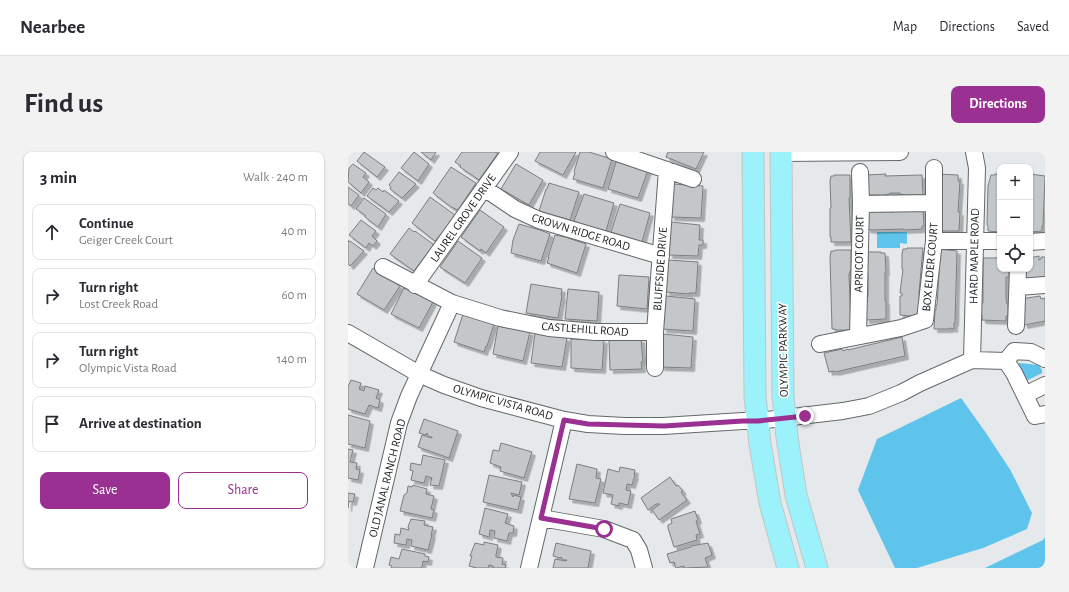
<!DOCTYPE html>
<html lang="en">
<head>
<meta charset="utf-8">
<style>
  :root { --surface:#fff; --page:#f2f2f3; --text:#2b2b33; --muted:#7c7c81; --line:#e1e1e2; --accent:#9a3092 }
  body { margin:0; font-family:"Alegreya Sans",sans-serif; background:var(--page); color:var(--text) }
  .controls { position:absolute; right:12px; top:12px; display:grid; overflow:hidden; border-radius:8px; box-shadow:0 1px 3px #0004 }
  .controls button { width:36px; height:36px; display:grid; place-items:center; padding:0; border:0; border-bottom:1px solid var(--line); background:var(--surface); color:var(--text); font:20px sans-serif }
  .stop { position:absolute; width:12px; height:12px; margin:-9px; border:3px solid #9a3092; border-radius:50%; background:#fff }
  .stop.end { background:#9a3092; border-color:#fff; box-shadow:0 1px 4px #0008 }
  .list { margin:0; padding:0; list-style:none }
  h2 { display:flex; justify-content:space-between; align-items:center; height:52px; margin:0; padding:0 16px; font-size:17px }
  h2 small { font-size:13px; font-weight:400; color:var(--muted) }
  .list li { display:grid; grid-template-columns:26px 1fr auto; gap:12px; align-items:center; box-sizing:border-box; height:56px; margin:0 8px 8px; padding:0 8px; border:1px solid var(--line); border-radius:8px }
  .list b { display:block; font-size:15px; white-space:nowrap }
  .list p { margin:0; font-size:13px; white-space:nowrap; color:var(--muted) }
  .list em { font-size:13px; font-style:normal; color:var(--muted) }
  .actions { display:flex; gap:8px; padding:12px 16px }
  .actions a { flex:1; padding:9px 0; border:1px solid var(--accent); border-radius:8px; text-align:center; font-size:14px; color:var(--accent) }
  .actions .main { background:var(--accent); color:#fff }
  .icon { flex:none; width:22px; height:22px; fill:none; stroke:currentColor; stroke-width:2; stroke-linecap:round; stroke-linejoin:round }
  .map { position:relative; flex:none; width:697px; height:416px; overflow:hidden; border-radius:8px }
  header { display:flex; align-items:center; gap:24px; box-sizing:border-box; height:56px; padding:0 20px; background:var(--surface); border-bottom:1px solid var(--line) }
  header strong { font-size:19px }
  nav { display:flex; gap:22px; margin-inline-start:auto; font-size:14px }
  .intro { display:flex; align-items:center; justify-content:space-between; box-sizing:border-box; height:96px; padding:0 24px }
  h1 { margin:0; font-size:28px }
  .button { padding:10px 18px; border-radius:8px; background:var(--accent); color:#fff; font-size:14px; font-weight:700 }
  main { display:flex; gap:24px; padding:0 24px }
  aside { flex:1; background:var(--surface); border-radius:8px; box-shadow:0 1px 3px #0004 }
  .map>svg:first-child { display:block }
</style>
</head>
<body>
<header>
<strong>Nearbee</strong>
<nav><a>Map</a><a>Directions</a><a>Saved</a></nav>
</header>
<div class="intro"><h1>Find us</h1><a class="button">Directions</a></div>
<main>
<aside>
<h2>3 min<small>Walk · 240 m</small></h2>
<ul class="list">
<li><svg class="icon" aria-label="ahead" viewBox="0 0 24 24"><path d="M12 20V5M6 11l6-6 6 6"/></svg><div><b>Continue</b><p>Geiger Creek Court</p></div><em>40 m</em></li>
<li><svg class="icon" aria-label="right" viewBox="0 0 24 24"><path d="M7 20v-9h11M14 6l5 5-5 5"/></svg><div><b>Turn right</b><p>Lost Creek Road</p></div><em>60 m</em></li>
<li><svg class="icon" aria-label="right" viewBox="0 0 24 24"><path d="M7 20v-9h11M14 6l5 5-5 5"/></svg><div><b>Turn right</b><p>Olympic Vista Road</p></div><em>140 m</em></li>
<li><svg class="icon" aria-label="arrive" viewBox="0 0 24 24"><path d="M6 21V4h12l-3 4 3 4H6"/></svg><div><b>Arrive at destination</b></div></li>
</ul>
<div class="actions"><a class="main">Save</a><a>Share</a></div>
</aside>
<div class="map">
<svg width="697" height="416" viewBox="0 0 697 416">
  <defs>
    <filter id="shadow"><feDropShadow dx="3.5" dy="3.5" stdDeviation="0" flood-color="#0004"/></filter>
  </defs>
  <rect width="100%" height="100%" fill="#e5e9eb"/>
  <path fill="#5fc4eb" d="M529,80H559V92L552,91V96H529Z
    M671,211L691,213L694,218V221L676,230L668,218Z
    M613,246L638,281L663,319L684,361L679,377L635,396L569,416H547L510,338L529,287Z
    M697,385V416H637L695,388Z"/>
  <path fill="#c4c7ca" stroke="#7b7e81" filter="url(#shadow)" d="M16,0L37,15L29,25L9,9Z
    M66,0L81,12L70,29L53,16Z
    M73,0H88L83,8Z
    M114,0H147L150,1L131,28L112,15L113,14L107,10Z
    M192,0H228L215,23L187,9Z
    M232,0H241L264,7L255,36L225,27L227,21L226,20Z
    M320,0H356L348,17L318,5Z
    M269,9L300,18L290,46L260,37L268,10H269Z
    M5,12L18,21L15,25L21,30L13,41L0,30L1,16Z
    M168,12L195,28L181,53L153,37Z
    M103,15L128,31L110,58L103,55L85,41Z
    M51,20L68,32L54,46L42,37L43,35L41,33Z
    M538,22L537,24L574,23L575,43H557L552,42V41H542L541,42L537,43H518V23Z
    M591,22L610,23V29H612L610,60H612L611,79H590Z
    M647,22H652V80L640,79V74L639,73L640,34L643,23H647Z
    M682,22L697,24L695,74H694V79L682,80Z
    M486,23H502V46H501L503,90H483V85H482V56H483L482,29L483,24H486Z
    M201,31L231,40L222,68L191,59L198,37H199Z
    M325,32L355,34L353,66L323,65Z
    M0,35L11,43L3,54L0,52Z
    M25,36L28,38L30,36L35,40L36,38L51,49L41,60L19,44Z
    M236,42L266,51L258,79L244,76L226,69Z
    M82,45L107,63L95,80L87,89L64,71Z
    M16,46L38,62L30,75L17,65V63L8,57Z
    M272,52L302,61L294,90L263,80Z
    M575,57L576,74H574V77L556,78V77L524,78L519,77L517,58L542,59V60Z
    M132,58L156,75L138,101L133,97L132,99L113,85Z
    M13,68L28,79L24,84L29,89L25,94L21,91L18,96L1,83Z
    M323,70L352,73L351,88H355V93H351L350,104L321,103Z
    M171,72L192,78L202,82L193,109L163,101L165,88Z
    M61,76L66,80L67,79L85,92V94L66,119L42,102Z
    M207,83L217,85L238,92L229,121L199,111L201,105H200Z
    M0,88L1,90L2,89L16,99L2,114L0,112Z
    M110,89L134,106L117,131L92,115Z
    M559,96H575L571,141L572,165L552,163V144H554V141H552L555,117H554V102L555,97H559Z
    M590,97L609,99L607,171H606V177L602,176V177H586L587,158H588V153H589L591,122Z
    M487,98H503V117L501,122L503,178H487V177H484L482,105L483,99H487Z
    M517,100H533V101H537L538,120H537V149H538V167L518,168V150H519V145H520V124Z
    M691,104V108L693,107V105H697V130L678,133L675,117H682V106Z
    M649,105H652V117H661V125H658V146L659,152H660V164H658V169L634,168V163H632V151H635V106H649Z
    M320,108L350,110L348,141H341V142L318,140Z
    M25,116L52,134L36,158L9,142Z
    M271,123L301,125L299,157L269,154Z
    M183,132L214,137L213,143L214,144L210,166L178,161Z
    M56,136L85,150L71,176L43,162Z
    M220,137L251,140L249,169L217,167Z
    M318,144L347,147L345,179L315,177L316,166H315Z
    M692,144L693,147L697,146V169L676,173L673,147Z
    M115,162L146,172L139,194H138L136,200L106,190Z
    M150,174L182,180L175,209L145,202Z
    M187,181L219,186L214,215L183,211Z
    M315,182L345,185L343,216L313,215Z
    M554,185L557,204L487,220L486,219L481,220L480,216L476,201L494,197L495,199L500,197V198Z
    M223,187L256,188L254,218L223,216Z
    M278,187H293L295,210H293L294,217L262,218L261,188Z
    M3,228L13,231L11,237L16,239L17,234L31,238L28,246L32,248L30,256L21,253L17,262L0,257V235Z
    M0,263L22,269L17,296L0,292Z
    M76,267L110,279L101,306L70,295L74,283L84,286V285H81L79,281L78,283L71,281Z
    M153,291L184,300L176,326L152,319L153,315L142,311L145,298L151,299Z
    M0,297L5,298L2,310L9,311L8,317L12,318L10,328L0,326Z
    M75,303L97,308L91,334L82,333L84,326L78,324L76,331L63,328L65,319L62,318L63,311L73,313Z
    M229,312L249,317L248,326L253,327L247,351L221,347Z
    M272,315L287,318L286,323H287L284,333L279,332L278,338L283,339L280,353L271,351V354L263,352L265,343L255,341L260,317L271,320Z
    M141,323L174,330L171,343L163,341L165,345L166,343L173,345L170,358L135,350Z
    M322,325L328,334L330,333L335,339L333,340L339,348L311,368L304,358L312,352H308L300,358L293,346Z
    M65,333L79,337L78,342L86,344L83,357L86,358L84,366L52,359L56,343L59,341L60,334L64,335Z
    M0,341L7,342L5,350L1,349L0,356Z
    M137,356L160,362L157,371L166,374L165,381H161L159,389L146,386L147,379L142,378L141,385L131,382Z
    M347,359L350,368L348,369L352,382L348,383L349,388L326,395L320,376V373L324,371L323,367Z
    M63,367L77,369L76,373L85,375L83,383H84L80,398L63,394L64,388L59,387L58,393L46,391L47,382L52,383L53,376L61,378L60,375Z
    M136,390L150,393L148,403V405L155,406L154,412L158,413L157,416H145V414L141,413L140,416H129L121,414L124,404H122L127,391L136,393Z
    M208,391L243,399L240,416H205L207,407L218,409L219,408H215L213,405L212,406L205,404Z
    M360,391L364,403L357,406L360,415L335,416L336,414L328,416L326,410L322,411L319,402L343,395V394Z
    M54,397L77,402V404L81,405L80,410L75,409L74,416H43L44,414L41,413L43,405L51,407Z"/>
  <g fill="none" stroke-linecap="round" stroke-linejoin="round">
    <g stroke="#646869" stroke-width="18">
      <path id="minor" d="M266,0L345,27
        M433,1L552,0
        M136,36L167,57L191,68L313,104
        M513,52L586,51
        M586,89H652
        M682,90L697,89
        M35,115L104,151L152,166L201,176L247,180H307
        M67,133L162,0
        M670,135L697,133
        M668,174L670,117
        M0,181L71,222L96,233L133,246L216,268L240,272L276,274H315L395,269H410L495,259L521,254L553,241L572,231L624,208L658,209
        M510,184L513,52L512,20
        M472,192L553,176L577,168L586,89V16
        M624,208L629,16L626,0
        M658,209L666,221L687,264L697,262
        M658,209L666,199L683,200L697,207
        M307,216V180L319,18
        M677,243L697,233
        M193,366L256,377L285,388L291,398L296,416
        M17,416L51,271L61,244L104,151
        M181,416L216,268"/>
    </g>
    <g stroke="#c4c4c4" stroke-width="23">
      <path id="major" d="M405,0L407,245L412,292L422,351L440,416
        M433,0L435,244L439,285L448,343L469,416"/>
    </g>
    <use href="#minor" stroke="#fff" stroke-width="16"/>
    <use href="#major" stroke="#9bf2fb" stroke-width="21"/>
  </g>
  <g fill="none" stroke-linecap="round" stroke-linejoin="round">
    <path stroke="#9a3092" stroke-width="5" d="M256,377L193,366L216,268L240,272L316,274L395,269H410L457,264"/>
  </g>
  <g text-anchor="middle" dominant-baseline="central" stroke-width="3.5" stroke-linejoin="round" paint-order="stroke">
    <g font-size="12" fill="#1c1d1e" stroke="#fff">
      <text transform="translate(115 66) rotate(-55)">LAUREL GROVE DRIVE</text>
      <text transform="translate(233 80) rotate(17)">CROWN RIDGE ROAD</text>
      <text transform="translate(511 102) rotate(-89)">APRICOT COURT</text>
      <text transform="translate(626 104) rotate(-89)">HARD MAPLE ROAD</text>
      <text transform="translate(582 115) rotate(-85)">BOX ELDER COURT</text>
      <text transform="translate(312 117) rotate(-86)">BLUFFSIDE DRIVE</text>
      <text transform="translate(237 177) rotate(4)">CASTLEHILL ROAD</text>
      <text transform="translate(435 198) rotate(-91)">OLYMPIC PARKWAY</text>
      <text transform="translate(155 250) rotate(16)">OLYMPIC VISTA ROAD</text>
      <text transform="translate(39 326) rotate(-76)">OLD JANAL RANCH ROAD</text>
    </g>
  </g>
</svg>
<div class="controls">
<button>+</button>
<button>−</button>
<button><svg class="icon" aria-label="locate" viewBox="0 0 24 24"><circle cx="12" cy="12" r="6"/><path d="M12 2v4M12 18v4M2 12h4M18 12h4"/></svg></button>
</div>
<div class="stop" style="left:256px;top:377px"></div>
<div class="stop end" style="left:457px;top:264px"></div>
</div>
</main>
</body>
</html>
